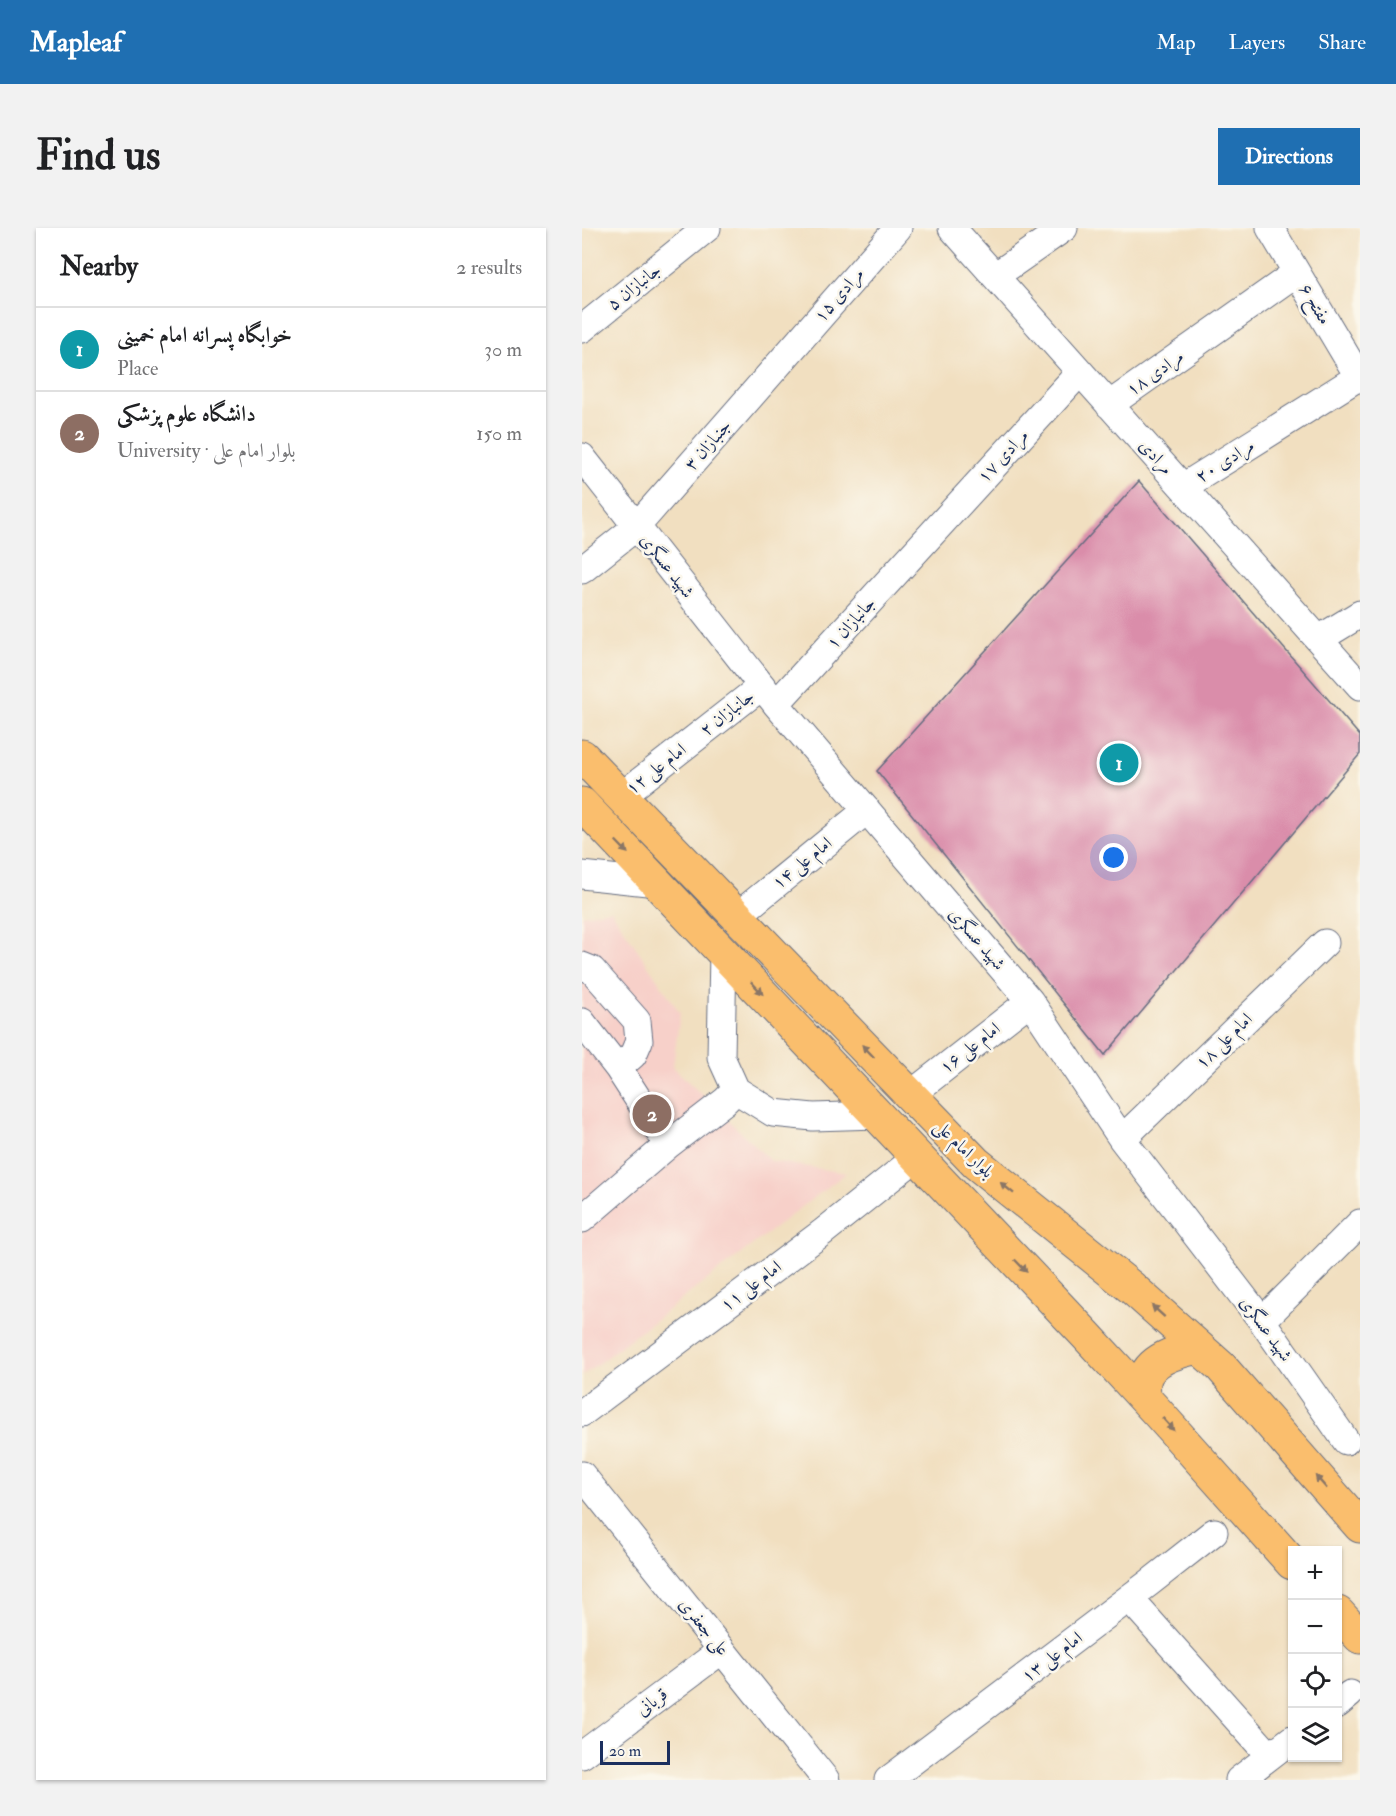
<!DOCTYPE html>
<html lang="en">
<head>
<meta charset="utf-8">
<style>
  :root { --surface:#fff; --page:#f2f2f2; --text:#202124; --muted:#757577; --line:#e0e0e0; --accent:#1f6fb2 }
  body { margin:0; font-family:"IM FELL Double Pica",Amiri,serif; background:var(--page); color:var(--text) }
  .controls { position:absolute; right:18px; bottom:18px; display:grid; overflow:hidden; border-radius:0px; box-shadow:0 2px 4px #0004 }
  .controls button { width:54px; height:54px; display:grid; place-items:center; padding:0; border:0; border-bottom:2px solid var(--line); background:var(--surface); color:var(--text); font:30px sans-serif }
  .scale { position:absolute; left:18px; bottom:15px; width:70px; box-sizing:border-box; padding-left:6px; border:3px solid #1b2f5e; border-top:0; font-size:16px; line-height:21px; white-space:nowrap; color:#1b2f5e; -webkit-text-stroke:4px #fbf7ec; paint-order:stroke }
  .you { position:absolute; left:532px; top:630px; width:21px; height:21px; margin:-15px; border:4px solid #fff; border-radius:50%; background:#1a73e8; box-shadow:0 0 0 9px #1a73e833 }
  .badge { display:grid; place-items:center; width:39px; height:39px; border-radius:50%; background:var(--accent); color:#fff; font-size:20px; font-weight:700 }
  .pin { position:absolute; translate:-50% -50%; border:3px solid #fff; box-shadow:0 2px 6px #0006 }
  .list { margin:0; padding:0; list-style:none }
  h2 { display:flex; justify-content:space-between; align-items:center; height:78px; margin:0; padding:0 24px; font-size:26px }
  h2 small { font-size:20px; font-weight:400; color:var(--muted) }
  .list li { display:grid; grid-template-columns:39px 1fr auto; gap:18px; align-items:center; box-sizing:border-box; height:84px; padding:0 24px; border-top:2px solid var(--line) }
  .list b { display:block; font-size:22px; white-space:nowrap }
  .list p { margin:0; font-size:20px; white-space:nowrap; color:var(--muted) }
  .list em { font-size:20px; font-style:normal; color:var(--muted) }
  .icon { flex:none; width:33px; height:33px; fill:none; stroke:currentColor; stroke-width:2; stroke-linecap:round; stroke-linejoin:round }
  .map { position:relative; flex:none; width:778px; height:1552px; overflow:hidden; border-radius:0px }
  header { display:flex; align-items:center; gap:36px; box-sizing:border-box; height:84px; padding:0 30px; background:var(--accent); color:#fff }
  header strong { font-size:28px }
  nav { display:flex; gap:33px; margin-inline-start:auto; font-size:21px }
  .intro { display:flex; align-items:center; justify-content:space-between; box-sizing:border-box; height:144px; padding:0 36px }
  h1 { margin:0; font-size:42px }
  .button { padding:15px 27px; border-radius:0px; background:var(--accent); color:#fff; font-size:21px; font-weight:700 }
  main { display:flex; gap:36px; padding:0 36px }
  aside { flex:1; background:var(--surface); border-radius:0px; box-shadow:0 2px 4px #0004 }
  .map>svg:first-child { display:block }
</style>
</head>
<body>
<header>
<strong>Mapleaf</strong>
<nav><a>Map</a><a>Layers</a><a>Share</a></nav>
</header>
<div class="intro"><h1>Find us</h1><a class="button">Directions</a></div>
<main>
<aside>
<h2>Nearby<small>2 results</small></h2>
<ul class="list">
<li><span class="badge" style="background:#0f9aa8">1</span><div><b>خوابگاه پسرانه امام خمینی</b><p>Place</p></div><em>30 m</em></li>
<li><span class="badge" style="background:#8d6e63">2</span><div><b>دانشگاه علوم پزشکی</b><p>University · بلوار امام علی</p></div><em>150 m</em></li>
</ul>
</aside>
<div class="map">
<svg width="778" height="1552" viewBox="0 0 778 1552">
  <rect width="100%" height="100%" fill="#fbf7ec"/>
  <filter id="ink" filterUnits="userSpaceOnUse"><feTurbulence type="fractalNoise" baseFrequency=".0167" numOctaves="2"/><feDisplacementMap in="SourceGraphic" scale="12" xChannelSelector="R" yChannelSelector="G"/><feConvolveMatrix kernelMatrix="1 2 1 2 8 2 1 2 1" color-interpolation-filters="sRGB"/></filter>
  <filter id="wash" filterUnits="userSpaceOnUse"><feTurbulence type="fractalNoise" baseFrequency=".008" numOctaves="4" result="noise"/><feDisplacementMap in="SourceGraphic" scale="24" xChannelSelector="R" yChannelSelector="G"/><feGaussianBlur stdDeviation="1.35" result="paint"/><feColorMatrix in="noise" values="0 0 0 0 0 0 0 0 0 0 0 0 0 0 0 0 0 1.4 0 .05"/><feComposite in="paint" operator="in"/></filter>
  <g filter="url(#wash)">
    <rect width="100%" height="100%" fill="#f1dfc0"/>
    <path fill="#f7d0c9" d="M29,682L98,785L91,839L189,933L264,945L0,1148V687Z"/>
    <g id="blocks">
      <path fill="#da8daa" d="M557,253L778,508V526L523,827L295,543Z"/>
    </g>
  </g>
  <g filter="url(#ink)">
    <use href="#blocks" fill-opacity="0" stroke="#666d80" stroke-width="1.5"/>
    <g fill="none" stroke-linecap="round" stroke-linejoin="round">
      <g stroke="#666d80" stroke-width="29">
        <path id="minor" d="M370,0L778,458
          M688,0L778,151
          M413,48L482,0
          M0,101L125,0
          M527,177L714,45
          M0,229L194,476L448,773L540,911L680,1093L764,1213
          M601,259L778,148
          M0,342L54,299L316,0
          M737,411L778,386
          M194,476L498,144
          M38,569L180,458
          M0,647L75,655
          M155,688L285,582
          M141,724L139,829L154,862L191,885L231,889L295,887
          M0,738L10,742L55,793L57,813L51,827L36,840
          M0,794L36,840L86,917
          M328,867L448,773
          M540,911L743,715
          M0,991L86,917L143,873L154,862
          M680,1093L778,995
          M0,1185L241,1004L335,929
          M0,1247L244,1552
          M547,1370L688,1528
          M756,1476L768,1466
          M0,1527L140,1422
          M306,1552L567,1355L632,1304
          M657,1552L710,1511"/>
      </g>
      <g stroke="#666d80" stroke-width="35">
        <path id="major" d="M0,528L394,935L550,1060L639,1139L778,1298
          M0,576L504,1107L576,1185L710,1335
          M562,1169C562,1164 561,1159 562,1154C566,1131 596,1123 616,1119
          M756,1385L778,1409"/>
      </g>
      <use href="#minor" stroke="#fff" stroke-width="27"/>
      <use href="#major" stroke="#fabe6d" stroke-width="33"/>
    </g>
    <defs><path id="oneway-solid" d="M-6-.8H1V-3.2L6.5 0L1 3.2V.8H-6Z" transform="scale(1.5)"/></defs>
    <g fill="#8a7666">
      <use href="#oneway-solid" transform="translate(40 619) rotate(46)"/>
      <use href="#oneway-solid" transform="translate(175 760) rotate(47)"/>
      <use href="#oneway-solid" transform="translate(286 823) rotate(-134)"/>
      <use href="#oneway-solid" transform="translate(425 960) rotate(-141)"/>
      <use href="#oneway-solid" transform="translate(439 1038) rotate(46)"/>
      <use href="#oneway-solid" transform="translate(576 1083) rotate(-138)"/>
      <use href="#oneway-solid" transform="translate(586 1196) rotate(48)"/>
      <use href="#oneway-solid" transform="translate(739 1254) rotate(-131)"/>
    </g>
  </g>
  <g text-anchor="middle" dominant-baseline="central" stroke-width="5" stroke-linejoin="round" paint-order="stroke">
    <g font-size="18" fill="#1b2f5e" stroke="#fbf7ec">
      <text transform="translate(52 59) rotate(-39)">جانبازان ۵</text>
      <text transform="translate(257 67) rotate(-49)">مرادی ۱۵</text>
      <text transform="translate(733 76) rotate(59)">مفتح ۶</text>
      <text transform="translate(573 145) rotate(-35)">مرادی ۱۸</text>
      <text transform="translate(126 217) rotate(-49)">جنبازان ۳</text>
      <text transform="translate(421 228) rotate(-47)">مرادی ۱۷</text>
      <text transform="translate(574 229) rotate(48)">مرادی</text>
      <text transform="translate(643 233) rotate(-32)">مرادی ۲۰</text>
      <text transform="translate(85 338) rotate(52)">شهید عسگری</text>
      <text transform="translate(269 395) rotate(-48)">جانبازان ۱</text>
      <text transform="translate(145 485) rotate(-38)">جانبازان ۲</text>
      <text transform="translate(74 541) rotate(-38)">امام علی ۱۲</text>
      <text transform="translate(220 635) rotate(-39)">امام علی ۱۴</text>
      <text transform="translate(395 711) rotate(49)">شهید عسگری</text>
      <text transform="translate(642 813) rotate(-44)">امام علی ۱۸</text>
      <text transform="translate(388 820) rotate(-38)">امام علی ۱۶</text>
      <text transform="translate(382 921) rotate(44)">بلوار امام علی</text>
      <text transform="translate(169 1058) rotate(-37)">امام علی ۱۱</text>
      <text transform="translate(684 1101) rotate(54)">شهید عسگری</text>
      <text transform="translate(122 1399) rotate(51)">علی جعفری</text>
      <text transform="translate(470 1429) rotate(-37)">امام علی ۱‍۳</text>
      <text transform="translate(70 1474) rotate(-37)">قربانی</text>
    </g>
  </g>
</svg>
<div class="controls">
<button>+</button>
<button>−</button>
<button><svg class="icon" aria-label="locate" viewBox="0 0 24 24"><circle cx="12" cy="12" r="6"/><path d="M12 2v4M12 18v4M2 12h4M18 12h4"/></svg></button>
<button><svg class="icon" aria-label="layers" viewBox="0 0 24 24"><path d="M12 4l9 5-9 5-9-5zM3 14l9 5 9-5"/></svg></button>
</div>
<div class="scale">20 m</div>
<div class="you"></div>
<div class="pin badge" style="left:537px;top:535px;background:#0f9aa8">1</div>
<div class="pin badge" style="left:70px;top:886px;background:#8d6e63">2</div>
</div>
</main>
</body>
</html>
